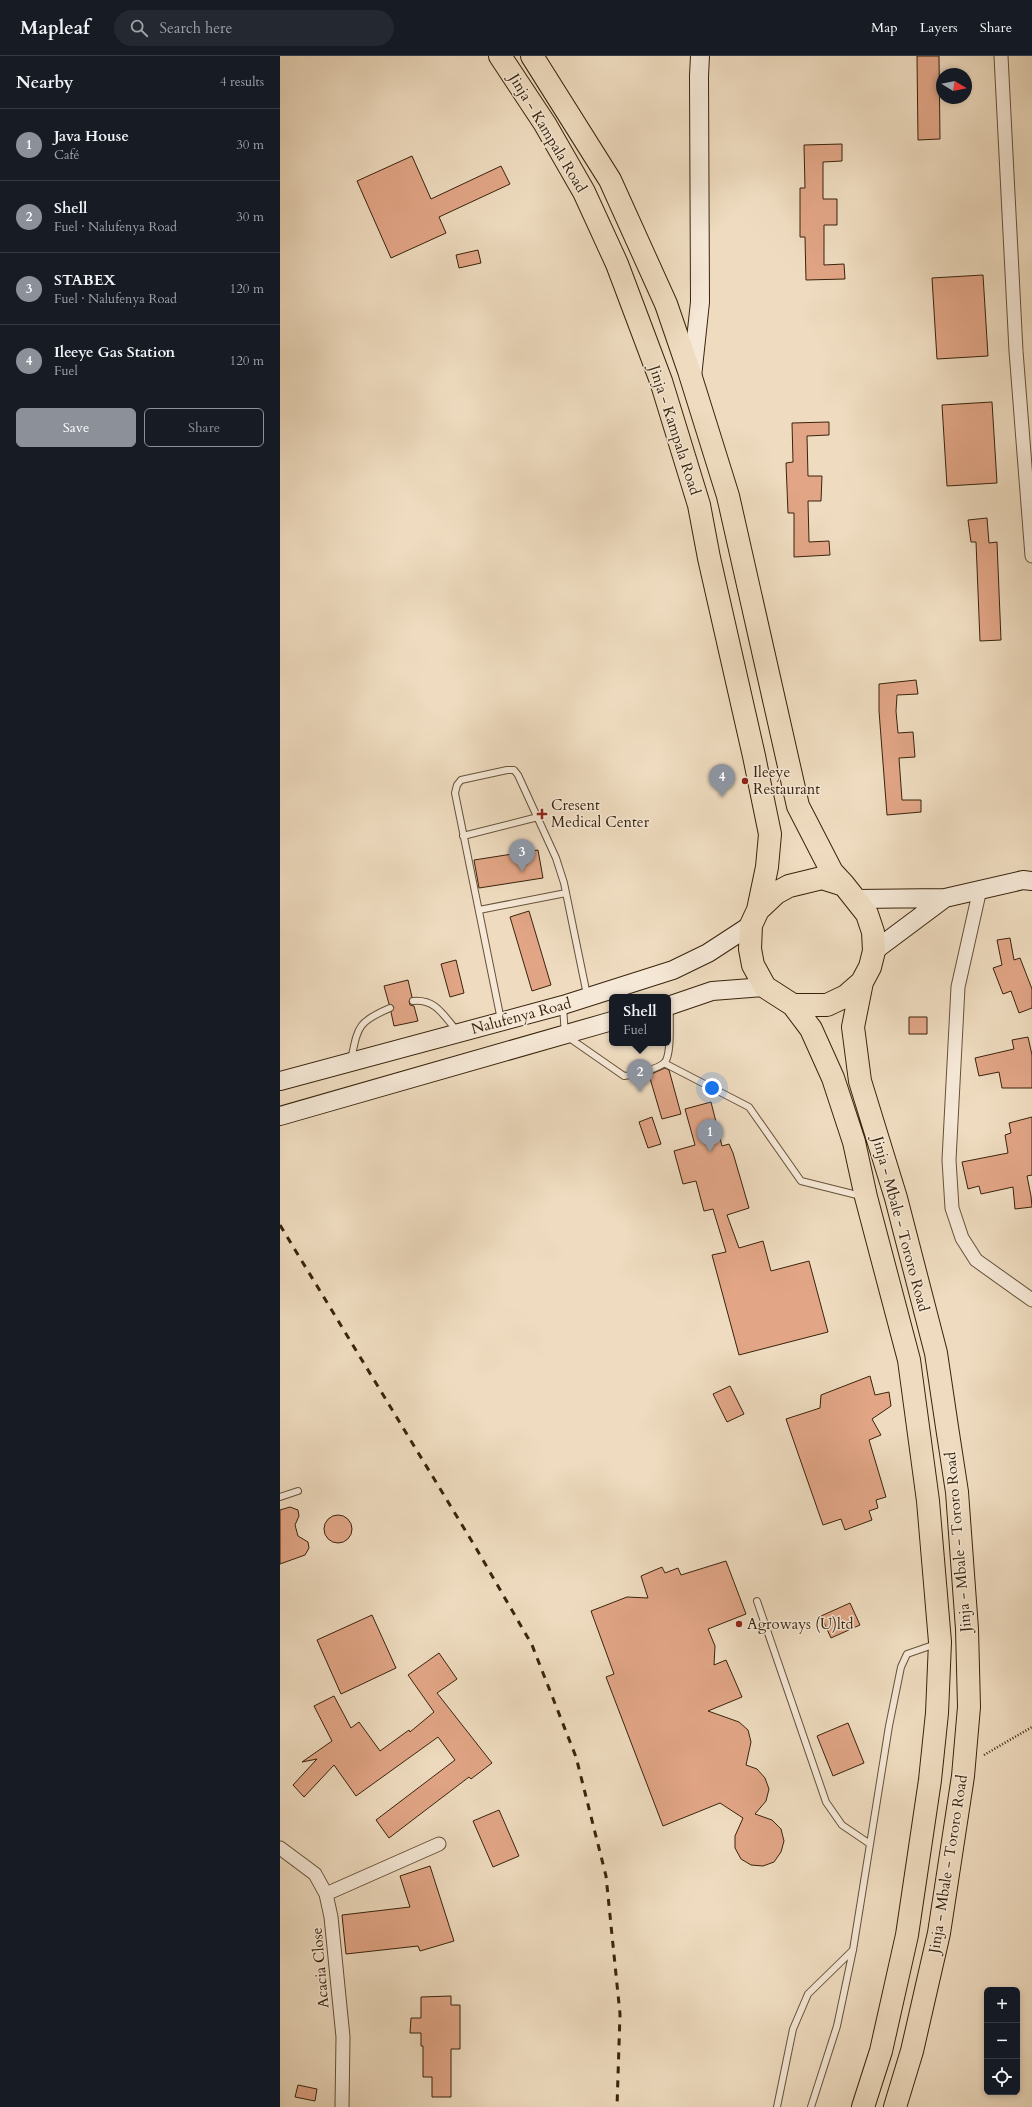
<!DOCTYPE html>
<html lang="en">
<head>
<meta charset="utf-8">
<style>
  :root { --surface:#171b24; --page:#242831; --text:#f1f3f6; --muted:#9ea1a6; --line:#363941; --accent:#8c9099 }
  body { margin:0; font-family:Cardo,serif; background:var(--page); color:var(--text) }
  .controls { position:absolute; right:12px; bottom:12px; display:grid; overflow:hidden; border-radius:6px; box-shadow:0 2px 6px #0003 }
  .controls button { width:36px; height:36px; display:grid; place-items:center; padding:0; border:0; border-bottom:1px solid var(--line); background:var(--surface); color:var(--text); font:20px sans-serif }
  .compass { position:absolute; left:656px; top:12px; width:36px; height:36px; border-radius:50%; background:var(--surface); box-shadow:0 2px 6px #0003; rotate:100deg }
  .you { position:absolute; left:432px; top:1032px; width:14px; height:14px; margin:-10px; border:3px solid #fff; border-radius:50%; background:#1a73e8; box-shadow:0 0 0 6px #1a73e833 }
  .badge { display:grid; place-items:center; width:26px; height:26px; border-radius:50%; background:var(--accent); color:#fff; font-size:13px; font-weight:700 }
  .pin { position:absolute; translate:-50% -33px; filter:drop-shadow(0 1px 2px #0008) }
  .pin::after { content:''; position:absolute; top:21px; width:14px; height:12px; background:inherit; clip-path:polygon(0 0,100% 0,50% 100%) }
  .popup { position:absolute; left:329px; top:938px; width:62px; height:52px; box-sizing:border-box; display:grid; place-content:center; border-radius:6px; background:var(--surface); filter:drop-shadow(0 1px 3px #0005); font-size:13px; white-space:nowrap; color:var(--muted) }
  .popup b { font-size:15px; color:var(--text) }
  .popup::after { content:''; position:absolute; left:50%; top:100%; margin-left:-8px; border:8px solid transparent; border-top-color:var(--surface) }
  .list { margin:0; padding:0; list-style:none }
  h2 { display:flex; justify-content:space-between; align-items:center; height:52px; margin:0; padding:0 16px; font-size:17px }
  h2 small { font-size:13px; font-weight:400; color:var(--muted) }
  .list li { display:grid; grid-template-columns:26px 1fr auto; gap:12px; align-items:center; box-sizing:border-box; height:72px; padding:0 16px; border-top:1px solid var(--line) }
  .list b { display:block; font-size:15px; white-space:nowrap }
  .list p { margin:0; font-size:13px; white-space:nowrap; color:var(--muted) }
  .list em { font-size:13px; font-style:normal; color:var(--muted) }
  .actions { display:flex; gap:8px; padding:12px 16px }
  .actions a { flex:1; padding:9px 0; border:1px solid var(--accent); border-radius:6px; text-align:center; font-size:14px; color:var(--accent) }
  .actions .main { background:var(--accent); color:#fff }
  .icon { flex:none; width:22px; height:22px; fill:none; stroke:currentColor; stroke-width:2; stroke-linecap:round; stroke-linejoin:round }
  .map { position:relative; flex:none; width:752px; height:2051px; overflow:hidden }
  header { display:flex; align-items:center; gap:24px; box-sizing:border-box; height:56px; padding:0 20px; background:var(--surface); border-bottom:1px solid var(--line) }
  header strong { font-size:19px }
  nav { display:flex; gap:22px; margin-inline-start:auto; font-size:14px }
  .search { width:280px; height:36px; background:var(--page); display:flex; align-items:center; gap:10px; box-sizing:border-box; padding:0 14px; border-radius:22px; color:var(--muted); font-size:15px }
  main { display:flex }
  aside { flex:1; background:var(--surface) }
  .map>svg:first-child { display:block }
</style>
</head>
<body>
<header>
<strong>Mapleaf</strong>
<div class="search"><svg class="icon" aria-label="search" viewBox="0 0 24 24"><circle cx="10" cy="10" r="6"/><path d="M15 15l6 6"/></svg>Search here</div>
<nav><a>Map</a><a>Layers</a><a>Share</a></nav>
</header>
<main>
<aside>
<h2>Nearby<small>4 results</small></h2>
<ul class="list">
<li><span class="badge">1</span><div><b>Java House</b><p>Café</p></div><em>30 m</em></li>
<li><span class="badge">2</span><div><b>Shell</b><p>Fuel · Nalufenya Road</p></div><em>30 m</em></li>
<li><span class="badge">3</span><div><b>STABEX</b><p>Fuel · Nalufenya Road</p></div><em>120 m</em></li>
<li><span class="badge">4</span><div><b>Ileeye Gas Station</b><p>Fuel</p></div><em>120 m</em></li>
</ul>
<div class="actions"><a class="main">Save</a><a>Share</a></div>
</aside>
<div class="map">
<svg width="752" height="2051" viewBox="0 0 752 2051">
  <rect width="100%" height="100%" fill="#efdcc0"/>
  <filter id="stains"><feTurbulence type="fractalNoise" baseFrequency=".005" numOctaves="4"/><feColorMatrix values="0 0 0 0 .2 0 0 0 0 .09 0 0 0 0 .02 0 0 0 .5 -.17"/></filter>
  <radialGradient id="worn" r=".72"><stop offset=".6" stop-color="#630" stop-opacity="0"/><stop offset="1" stop-color="#630" stop-opacity=".3"/></radialGradient>
  <path fill="#e2a687" stroke="#39230c" d="M637,0H659L660,83L638,84Z
    M562,88V105L543,106V143H557V169H544V209L564,208L565,223L526,224L525,181H520V132H525L524,89Z
    M132,100L151,143L221,110L230,128L159,161L166,177L111,202L77,125Z
    M198,194L201,207L179,212L176,199Z
    M703,219L708,300L657,303L652,222Z
    M712,346L717,427L667,430L662,349Z
    M549,366V379L527,380L528,420H542L541,445H528L529,486L549,485L550,499L514,501V457H508L506,407L513,406L512,367Z
    M707,462L709,487L717,486L721,584L700,585L696,486H691L688,464Z
    M636,624L638,638L617,639L616,655L618,677L633,676L635,701L619,702L622,744H641V756L607,759L599,655V628Z
    M258,794L263,822L199,832L194,804Z
    M249,855L271,929L252,935L230,861Z
    M730,882L734,904L740,902L752,933V952L739,957L731,935L723,938L713,912L722,909L717,884Z
    M176,904L184,937L170,941L161,908Z
    M128,924L132,941L129,945L130,949L134,950L138,965L114,970L111,956L114,951L109,948L104,930Z
    M629,961H647V978H629Z
    M748,981L752,999V1032H722L719,1016L699,1020L695,1002L734,993L732,984Z
    M385,1012L389,1014L401,1058L382,1063L369,1019Z
    M431,1046L442,1090L449,1088L453,1097L469,1152L447,1159L459,1192L483,1185L491,1215L529,1205L548,1276L459,1299L432,1199L446,1196L433,1153L424,1155L416,1125L403,1128L394,1095L415,1089L405,1053Z
    M372,1061L381,1088L368,1092L359,1066Z
    M752,1061V1119L747,1120L751,1140L752,1151L735,1153L733,1131L701,1138L699,1130L688,1133L682,1106L728,1097L725,1079L731,1077L729,1067Z
    M590,1320L595,1339L609,1336L611,1350L592,1363L601,1379L589,1384L606,1441L596,1444L598,1452L589,1455L592,1464L565,1474L561,1463L543,1469L506,1363L540,1352L541,1339Z
    M450,1330L464,1358L447,1366L433,1338Z
    M10,1451L18,1454L19,1460L15,1469L18,1480L28,1486L29,1492L25,1499L0,1508V1454Z
    M44 1473a14 14 0 1 1 28 0a14 14 0 1 1-28 0Z
    M446,1505L466,1558L428,1573L435,1590L434,1609L446,1604L462,1641L428,1655L459,1666L468,1674L471,1686L466,1709L477,1713L485,1722L489,1733L486,1745L475,1758L492,1764L501,1773L504,1785L501,1796L494,1806L483,1810L471,1809L461,1803L455,1792V1780L463,1762L440,1747L383,1770L326,1621L334,1618L311,1555L347,1541L368,1542L361,1520L382,1511L385,1517L398,1512L401,1519Z
    M570,1547L580,1569L551,1582L541,1560Z
    M92,1559L116,1612L61,1638L37,1584Z
    M159,1597L177,1623L157,1637L212,1707L191,1723L189,1721L109,1782L96,1764L175,1704L158,1681L76,1740L54,1709L24,1741L13,1729L37,1703L22,1706L52,1685L34,1650L54,1640L71,1672L79,1666L100,1695L129,1674L130,1676L154,1656L128,1619Z
    M568,1667L584,1707L553,1720L537,1680Z
    M219,1754L239,1800L213,1811L193,1765Z
    M150,1810L174,1885L140,1895L138,1890L66,1898L62,1859L130,1851L120,1820Z
    M171,1940V1949H180V1993H171V2041H152V2021H143V1990H141V1977H130L131,1962H141V1941Z
    M18,2029L37,2033L35,2045L15,2041Z"/>
  <g fill="none" stroke-linecap="round" stroke-linejoin="round">
    <g stroke="#665139" stroke-width="8">
      <path id="lane" d="M183,780L258,761
        M199,854L286,837
        M133,945C156,943 163,959 177,975
        M283,951L285,979L344,1020C353,1019 379,1013 385,1006C392,997 389,964 390,951
        M221,964L175,737L177,729L181,724L227,714H234L238,719L276,802L284,827L307,939
        M71,1004C78,971 77,966 110,952
        M384,1007L469,1051L521,1125L581,1140
        M0,1441L18,1435
        M477,1545L546,1746L562,1769L590,1788
        M497,2051L513,1973L528,1938L573,1894
        M531,2051L557,1970L573,1894L609,1670L621,1611L627,1598L656,1588"/>
    </g>
    <g stroke="#665139" stroke-width="15">
      <path id="street" d="M721,0L736,295L752,500
        M700,833L678,931L669,1104L672,1152L682,1182L696,1204L752,1244
        M0,1792L35,1818L46,1838L51,1861L63,1981L62,2051
        M46,1838L159,1788"/>
    </g>
    <g stroke="#39230c" stroke-width="20">
      <path id="secondary" d="M412,321L420,246L419,20L420,0
        M576,843L665,842L743,824L752,825
        M594,895L665,842
        M388,950L432,935L485,931
        M0,1025L283,949L393,914L428,897L471,869
        M0,1060L332,965"/>
    </g>
    <g stroke="#39230c" stroke-width="24">
      <path id="highway" d="M220,0L265,68L304,136L337,208L381,325L419,449L429,502L474,700L490,778L487,811L478,854L471,869L470,893L473,909L485,931L513,949H547L566,940L582,926L590,911L594,895L593,876L587,858L564,829L542,822L509,830L496,837L478,854
        M252,0L330,124L386,248L409,315L448,440L518,750L552,816L564,829
        M582,926L573,971L580,1025L616,1142L656,1297L667,1371L677,1436L687,1573L689,1651L683,1720L659,1877L632,1995L615,2051
        M513,949L531,973L553,1022L574,1086L586,1141L629,1304L648,1445L660,1586L657,1657L650,1724L627,1879L601,1995L583,2051"/>
    </g>
    <path stroke="#39230c" stroke-width="2.5" stroke-dasharray="1 2" stroke-linecap="butt" d="M704,1699L752,1671"/>
    <use href="#lane" stroke="#f5e8d6" stroke-width="6"/>
    <use href="#street" stroke="#f5e8d6" stroke-width="13"/>
    <use href="#secondary" stroke="#f5e8d6" stroke-width="18"/>
    <use href="#highway" stroke="#efdcc0" stroke-width="22"/>
    <path stroke="#39230c" stroke-width="3" stroke-dasharray="7 7" stroke-linecap="butt" d="M0,1169L196,1492L252,1589L296,1701L326,1820L340,1958L337,2051"/>
  </g>
  <g fill="#8f2418" stroke="#f5e8d6" stroke-width="1.5">
    <circle cx="465" cy="725" r="4"/>
    <path d="M260 752h4v4h4v4h-4v4h-4v-4h-4v-4h4z"/>
    <circle cx="459" cy="1568" r="4"/>
  </g>
  <g text-anchor="middle" dominant-baseline="central" stroke-width="3" stroke-linejoin="round" paint-order="stroke">
    <g font-size="15" fill="#39230c" stroke="#f5e8d6">
      <text transform="translate(268 77) rotate(59)">Jinja - Kampala Road</text>
      <text transform="translate(395 374) rotate(72)">Jinja - Kampala Road</text>
      <text transform="translate(241 960) rotate(-15)">Nalufenya Road</text>
      <text transform="translate(621 1168) rotate(75)">Jinja - Mbale - Tororo Road</text>
      <text transform="translate(678 1486) rotate(-95)">Jinja - Mbale - Tororo Road</text>
      <text transform="translate(668 1808) rotate(-81)">Jinja - Mbale - Tororo Road</text>
      <text transform="translate(40 1912) rotate(-95)">Acacia Close</text>
    </g>
    <g font-size="15" fill="#39230c" stroke="#f5e8d6" text-anchor="start">
      <text x="473" y="716">Ileeye<tspan x="473" dy="17">Restaurant</tspan></text>
      <text x="271" y="749">Cresent<tspan x="271" dy="17">Medical Center</tspan></text>
      <text x="467" y="1568">Agroways (U)ltd</text>
    </g>
  </g>
  <rect width="100%" height="100%" filter="url(#stains)"/>
  <rect width="100%" height="100%" fill="url(#worn)"/>
</svg>
<div class="controls">
<button>+</button>
<button>−</button>
<button><svg class="icon" aria-label="locate" viewBox="0 0 24 24"><circle cx="12" cy="12" r="6"/><path d="M12 2v4M12 18v4M2 12h4M18 12h4"/></svg></button>
</div>
<svg class="compass" viewBox="-18 -18 36 36"><path d="M0-13l5 13h-10z" fill="#e53935"/><path d="M0 13l5-13h-10z" fill="#9ea1a6"/></svg>
<div class="you"></div>
<div class="pin badge" style="left:430px;top:1096px">1</div>
<div class="pin badge" style="left:360px;top:1036px">2</div>
<div class="popup"><b>Shell</b>Fuel</div>
<div class="pin badge" style="left:242px;top:816px">3</div>
<div class="pin badge" style="left:442px;top:741px">4</div>
</div>
</main>
</body>
</html>
